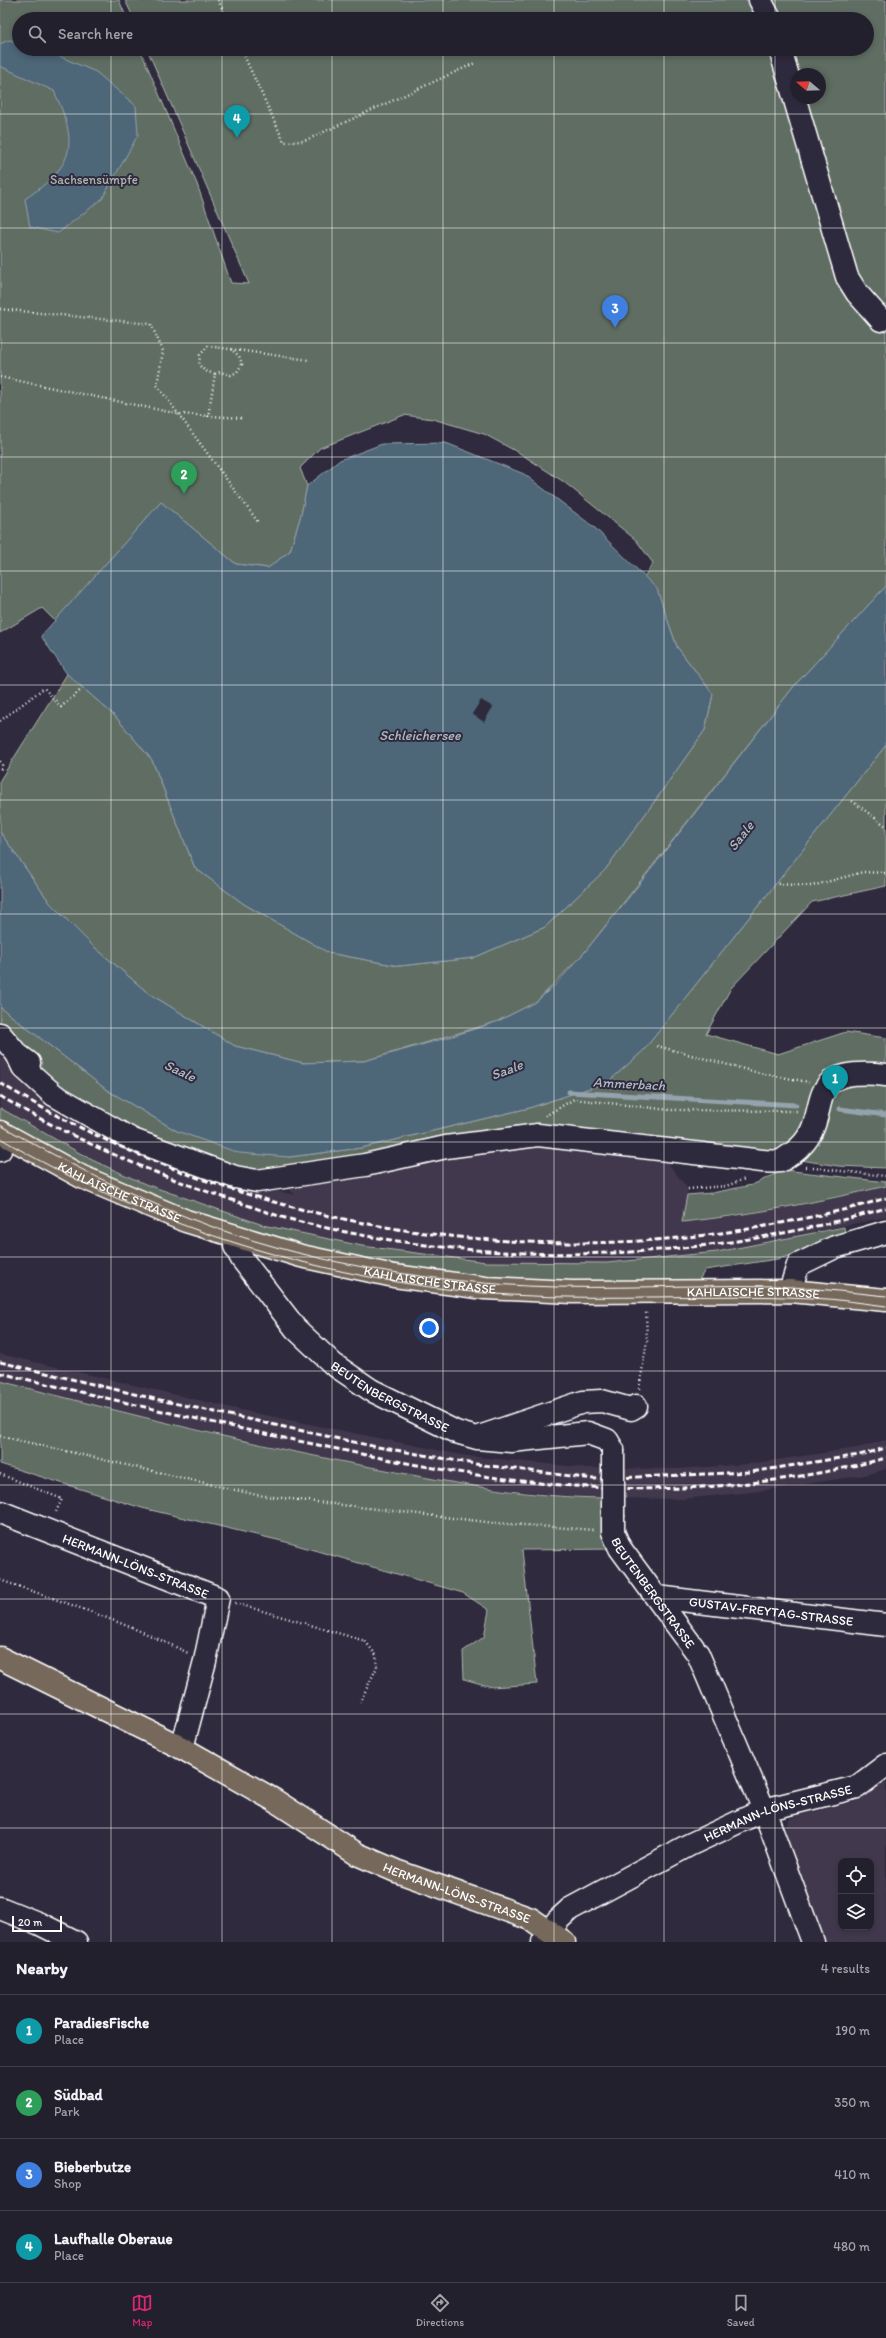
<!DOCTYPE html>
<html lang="en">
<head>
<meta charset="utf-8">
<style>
  :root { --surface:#23202e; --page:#2b2836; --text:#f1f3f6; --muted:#a3a3aa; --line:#403e4a; --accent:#db2777 }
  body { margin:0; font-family:Itim,sans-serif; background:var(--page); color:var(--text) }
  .controls { position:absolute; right:12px; bottom:12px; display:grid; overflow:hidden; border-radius:8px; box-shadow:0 2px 6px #0003 }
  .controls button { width:36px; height:36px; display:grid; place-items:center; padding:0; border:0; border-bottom:1px solid var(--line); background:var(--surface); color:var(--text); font:20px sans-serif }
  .compass { position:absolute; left:790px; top:68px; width:36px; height:36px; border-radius:50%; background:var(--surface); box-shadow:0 2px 6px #0003; rotate:289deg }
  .scale { position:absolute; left:12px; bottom:10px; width:50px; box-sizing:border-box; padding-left:4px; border:2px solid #fff; border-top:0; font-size:11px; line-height:14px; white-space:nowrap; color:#fff; -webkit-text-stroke:3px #2f2a3d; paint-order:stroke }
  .you { position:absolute; left:429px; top:1328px; width:14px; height:14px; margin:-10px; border:3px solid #fff; border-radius:50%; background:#1a73e8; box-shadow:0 0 0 6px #1a73e833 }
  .badge { display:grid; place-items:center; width:26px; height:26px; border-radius:50%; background:var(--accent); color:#fff; font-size:13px; font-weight:700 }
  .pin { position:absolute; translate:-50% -33px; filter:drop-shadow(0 1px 2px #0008) }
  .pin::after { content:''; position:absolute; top:21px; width:14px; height:12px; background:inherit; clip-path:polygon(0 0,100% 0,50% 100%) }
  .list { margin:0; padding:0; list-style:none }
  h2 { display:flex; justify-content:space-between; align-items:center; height:52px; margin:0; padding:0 16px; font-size:17px }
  h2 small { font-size:13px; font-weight:400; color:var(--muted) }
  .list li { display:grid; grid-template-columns:26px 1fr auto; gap:12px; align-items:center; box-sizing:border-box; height:72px; padding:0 16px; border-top:1px solid var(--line) }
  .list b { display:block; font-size:15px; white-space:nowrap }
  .list p { margin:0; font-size:13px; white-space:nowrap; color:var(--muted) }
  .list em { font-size:13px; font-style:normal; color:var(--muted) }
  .icon { flex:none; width:22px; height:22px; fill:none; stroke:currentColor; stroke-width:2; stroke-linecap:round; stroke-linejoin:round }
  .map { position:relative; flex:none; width:886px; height:1942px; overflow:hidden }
  .search { position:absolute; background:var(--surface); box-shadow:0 2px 6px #0003; left:12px; right:12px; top:12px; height:44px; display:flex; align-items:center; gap:10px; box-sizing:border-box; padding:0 14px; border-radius:22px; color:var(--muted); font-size:15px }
  .sheet { height:340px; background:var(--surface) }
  nav { display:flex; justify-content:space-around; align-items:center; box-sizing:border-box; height:56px; border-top:1px solid var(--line); background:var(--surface); font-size:11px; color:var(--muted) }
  nav a { display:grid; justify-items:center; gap:2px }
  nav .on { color:var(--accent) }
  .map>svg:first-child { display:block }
</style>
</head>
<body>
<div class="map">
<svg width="886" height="1942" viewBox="0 0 886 1942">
  <rect width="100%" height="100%" fill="#2f2a3d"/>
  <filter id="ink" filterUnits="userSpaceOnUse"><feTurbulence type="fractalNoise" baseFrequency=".025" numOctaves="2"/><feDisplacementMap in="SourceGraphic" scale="8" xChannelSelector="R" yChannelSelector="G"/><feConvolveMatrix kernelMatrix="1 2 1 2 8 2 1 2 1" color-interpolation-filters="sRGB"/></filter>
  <g filter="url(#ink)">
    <path fill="#43394d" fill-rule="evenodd" d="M0,1057L248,1185L295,1195L287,1186L500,1139L656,1148L688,1189L682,1222L735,1217L829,1200L886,1186V1217L717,1252L607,1263L486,1262L362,1246L263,1225L145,1184L92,1160L0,1108Z
      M0,1354L241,1410L467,1456L587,1468L679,1469L748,1464L857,1448L886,1440V1469L865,1475L752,1492L681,1499L590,1498L462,1485L338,1461L114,1410L0,1381Z
      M886,1780V1942H824L781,1837L788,1821L793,1817L861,1800ZM841,1861H871V1927H841Z"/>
    <path fill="#5f6d62" stroke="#afb6b0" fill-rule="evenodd" d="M0,0H119L127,19H19V49H140L197,184L231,283L249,284L147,49H867V19H134L125,0H886V586L795,685L584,953L536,1002L496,1022L364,1061L303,1063L235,1046L148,993L93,946L50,903L0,832V780L67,674L115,716L152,760L195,868L244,904L329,953L399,966L473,958L545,927L605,870L659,795L705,730L713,694L677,647L657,590L644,577L653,563L636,540L564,482L521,454L484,434L433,419L404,415L320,448L300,468L307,486L301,515L290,551L268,568L236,564L161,502L55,621L42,608L0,633ZM796,74H820V98H796Z
      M886,745V886L812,902L731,988L706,1034L778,1054L846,1032L886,1038V1071L858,1068L813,1111L785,1153L577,1141L265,1172L238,1168L112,1121L52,1087L0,1028V1007L107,1090L177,1131L289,1157L361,1148L529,1108L608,1082L643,1051Z
      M886,1080V1168L838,1166L801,1160L831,1088Z
      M0,1108L92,1160L145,1184L263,1225L362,1246L486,1262L607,1263L717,1252L844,1227L846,1241L777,1259L705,1270L699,1280C627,1281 555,1283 484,1277C392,1269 303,1249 216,1220C198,1213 179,1208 161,1201C105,1178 53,1150 0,1122Z
      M784,1170L886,1182V1186C818,1202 751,1215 682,1222L687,1195L712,1193L752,1185Z
      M0,1381C128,1414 256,1446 386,1470C457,1484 535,1498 608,1498L614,1549L522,1550L537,1684L492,1687L464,1679L463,1651L484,1637L489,1610L463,1593L286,1542L142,1508L0,1464Z"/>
    <path fill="#4e6678" stroke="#95a3ae" d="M9,40L19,43V49H42L96,72L136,106L138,135L102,199L58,233L30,227L25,199C75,165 79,145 54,91L0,66V44Z
      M446,443L524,474L595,528L657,589L677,647L713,694L705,730L659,795L605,870L545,927L473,958L399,966L329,953L244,904L195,868L152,760L115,716L67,674L41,636L161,502L236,564L268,568L290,551L301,515L307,486L340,460L382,444Z
      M886,586V745L643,1051L608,1082L529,1108L361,1148L289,1157L239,1153L177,1131L107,1090L0,1007V832L50,903L93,946L148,993L235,1046L303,1063L364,1061L450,1037L496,1022L536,1002L557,983L584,953L637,887L795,685Z"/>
    <path fill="#2f2a3d" d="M481,700L493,707L484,722L472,714Z"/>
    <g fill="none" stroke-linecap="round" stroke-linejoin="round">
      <path stroke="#95a3ae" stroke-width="5" d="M569,1092L796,1105
        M840,1109L886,1115"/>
      <g stroke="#fff" stroke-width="25">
        <g id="minor">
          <path d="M760,0L770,19"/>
          <path d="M780,49L847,277L857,293L881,320"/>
          <path d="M0,1034L17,1054L29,1063"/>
          <path d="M17,1054L23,1067L54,1095L133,1140L235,1177L257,1181L365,1165L446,1147L538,1135L746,1159C756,1160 770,1163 780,1161C784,1160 789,1155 793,1153C840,1119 791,1064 886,1075"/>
          <path d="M0,1150L8,1137"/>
          <path id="s1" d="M236,1237L235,1246L242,1259L296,1329L333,1364L371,1390L456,1432L477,1438L511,1441L588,1433L607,1440L613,1450"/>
          <path d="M790,1291L798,1265L835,1247L886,1232"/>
          <path d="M482,1436L583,1402L602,1401L631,1409L636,1406"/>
          <path id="s2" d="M0,1512L218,1598L205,1661L182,1748"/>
          <path id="s3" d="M613,1517V1532L620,1548L698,1654L764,1810L813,1942"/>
          <path id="s4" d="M657,1597L886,1625"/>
          <path d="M0,1908L40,1924L76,1942"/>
          <path id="s5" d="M543,1942L558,1920L570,1909L689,1845L764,1810L857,1787L886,1765"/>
        </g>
      </g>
      <g stroke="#fff" stroke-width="25">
        <g id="major">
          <path id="s6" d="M0,1132L82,1177L186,1221L301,1256L394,1276L485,1288L572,1292L790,1291L886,1300"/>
          <path id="s7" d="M0,1658L182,1748L274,1800L357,1854L396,1871L531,1919L564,1942"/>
        </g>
      </g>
      <path stroke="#fff" stroke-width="2.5" stroke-dasharray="1 3" stroke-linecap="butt" d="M218,0L227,19
        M241,49L284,142L304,141L475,63
        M0,309L151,324L163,351L157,385L258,522
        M215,374L220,372L231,375L237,372L242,364L239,356L233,351
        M0,377L179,414L242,418
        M208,417L215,374L205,371L199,365L200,355L208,346L309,360
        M0,721L44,688L61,707L82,689
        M0,761L2,765L0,771
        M852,801L886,826
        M778,884L812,886L863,872L886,873
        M657,1046L759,1073L809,1082
        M545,1116L574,1099L670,1110L798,1111
        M805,1167L886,1176
        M688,1189L726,1186L745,1179
        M639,1389L647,1341L646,1311
        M0,1436L257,1495L495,1523L595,1530
        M0,1474L62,1499L55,1514
        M0,1580C63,1602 128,1623 188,1653
        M235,1603L365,1641L376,1655L377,1667L360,1702"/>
      <use href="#minor" stroke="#2f2a3d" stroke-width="22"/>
      <use href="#major" stroke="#76695c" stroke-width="22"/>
      <path stroke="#fff" stroke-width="1" d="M0,1125C63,1161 127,1194 194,1220C300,1261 415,1280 527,1286C610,1290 693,1284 776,1286C813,1288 849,1292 886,1296
        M0,1138C150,1228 335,1284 510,1295C610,1301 712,1293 813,1298C837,1299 862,1303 886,1306"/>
      <path stroke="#fff" stroke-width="3" stroke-dasharray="6 3" stroke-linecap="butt" d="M0,1083C225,1221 500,1272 760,1227C802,1219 845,1211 886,1198
        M0,1096C74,1140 153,1174 235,1201C256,1208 276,1216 297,1221C490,1269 696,1264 886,1208
        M0,1362L155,1399L372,1446L475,1464L594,1479L751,1472L859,1455L886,1448
        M0,1373C106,1398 211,1423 318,1445C408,1464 498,1482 590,1487C688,1493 791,1483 886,1458"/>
      <g stroke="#fff" stroke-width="25" stroke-linecap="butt">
        <path id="minor-bridge" d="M613,1517V1450"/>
      </g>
      <use href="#minor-bridge" stroke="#2f2a3d" stroke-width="22"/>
    </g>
  </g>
  <path fill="none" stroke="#fff" stroke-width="1" stroke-opacity="0.55" d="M111,0V19M222,0V19M332,0V19M443,0V19M554,0V19M664,0V19M775,0V19M111,49V1942M222,49V1942M332,49V1942M443,49V1942M554,49V1942M664,49V1942M775,49V1942M0,114H886M0,228H886M0,343H886M0,457H886M0,571H886M0,685H886M0,800H886M0,914H886M0,1028H886M0,1142H886M0,1257H886M0,1371H886M0,1485H886M0,1599H886M0,1714H886M0,1828H886"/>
  <g text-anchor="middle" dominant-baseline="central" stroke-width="4" stroke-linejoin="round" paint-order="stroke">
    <g font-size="13" fill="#afb6b0" stroke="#2f2a3d">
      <text x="94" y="179">Sachsensümpfe</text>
    </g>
    <g font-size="13" fill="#fff" stroke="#2f2a3d">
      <text stroke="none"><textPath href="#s6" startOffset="134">KAHLAISCHE STRASSE</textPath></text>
      <text stroke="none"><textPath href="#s6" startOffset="458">KAHLAISCHE STRASSE</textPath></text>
      <text stroke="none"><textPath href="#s6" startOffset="782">KAHLAISCHE STRASSE</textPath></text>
      <text stroke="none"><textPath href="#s1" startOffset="229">BEUTENBERGSTRASSE</textPath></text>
      <text stroke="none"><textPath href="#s2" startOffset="146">HERMANN-LÖNS-STRASSE</textPath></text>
      <text stroke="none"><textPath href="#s3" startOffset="88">BEUTENBERGSTRASSE</textPath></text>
      <text stroke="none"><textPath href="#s4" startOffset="115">GUSTAV-FREYTAG-STRASSE</textPath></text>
      <text stroke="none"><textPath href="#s5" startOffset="273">HERMANN-LÖNS-STRASSE</textPath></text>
      <text stroke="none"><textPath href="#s7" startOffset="515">HERMANN-LÖNS-STRASSE</textPath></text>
    </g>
    <g font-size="14" font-style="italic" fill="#afbac2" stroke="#2f2a3d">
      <text x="420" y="735">Schleichersee</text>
      <text transform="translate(741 836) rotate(-52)">Saale</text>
      <text transform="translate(507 1070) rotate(-21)">Saale</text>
      <text transform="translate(180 1071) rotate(25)">Saale</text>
      <text transform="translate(629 1084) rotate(3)">Ammerbach</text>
    </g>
  </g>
</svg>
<div class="controls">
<button><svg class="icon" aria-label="locate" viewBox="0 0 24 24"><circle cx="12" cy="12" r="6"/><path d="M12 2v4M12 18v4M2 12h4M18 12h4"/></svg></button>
<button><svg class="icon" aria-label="layers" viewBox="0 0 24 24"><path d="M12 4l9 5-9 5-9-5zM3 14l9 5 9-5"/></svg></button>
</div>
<svg class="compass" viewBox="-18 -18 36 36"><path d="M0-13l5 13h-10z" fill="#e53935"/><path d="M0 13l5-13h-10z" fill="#a3a3aa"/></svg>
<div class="scale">20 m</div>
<div class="you"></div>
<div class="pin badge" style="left:835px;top:1098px;background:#0f9aa8">1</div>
<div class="pin badge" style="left:184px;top:494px;background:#2e9e5b">2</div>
<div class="pin badge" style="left:615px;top:328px;background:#3f7fe0">3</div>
<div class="pin badge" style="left:237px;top:138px;background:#0f9aa8">4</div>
<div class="search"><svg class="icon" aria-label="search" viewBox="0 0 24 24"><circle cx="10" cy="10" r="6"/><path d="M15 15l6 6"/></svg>Search here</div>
</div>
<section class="sheet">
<h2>Nearby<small>4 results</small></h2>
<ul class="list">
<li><span class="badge" style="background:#0f9aa8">1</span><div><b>ParadiesFische</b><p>Place</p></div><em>190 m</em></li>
<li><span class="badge" style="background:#2e9e5b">2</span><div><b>Südbad</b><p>Park</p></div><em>350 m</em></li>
<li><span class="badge" style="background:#3f7fe0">3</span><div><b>Bieberbutze</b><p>Shop</p></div><em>410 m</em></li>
<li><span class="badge" style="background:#0f9aa8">4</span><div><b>Laufhalle Oberaue</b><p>Place</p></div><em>480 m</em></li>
</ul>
</section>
<nav>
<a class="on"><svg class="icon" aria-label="map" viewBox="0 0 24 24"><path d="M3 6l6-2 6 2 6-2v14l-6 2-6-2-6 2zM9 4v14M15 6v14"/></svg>Map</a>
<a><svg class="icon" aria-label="directions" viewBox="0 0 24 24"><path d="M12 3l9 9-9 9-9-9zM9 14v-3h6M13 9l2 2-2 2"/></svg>Directions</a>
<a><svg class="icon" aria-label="saved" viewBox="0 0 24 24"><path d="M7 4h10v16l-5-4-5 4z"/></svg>Saved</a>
</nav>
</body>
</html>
